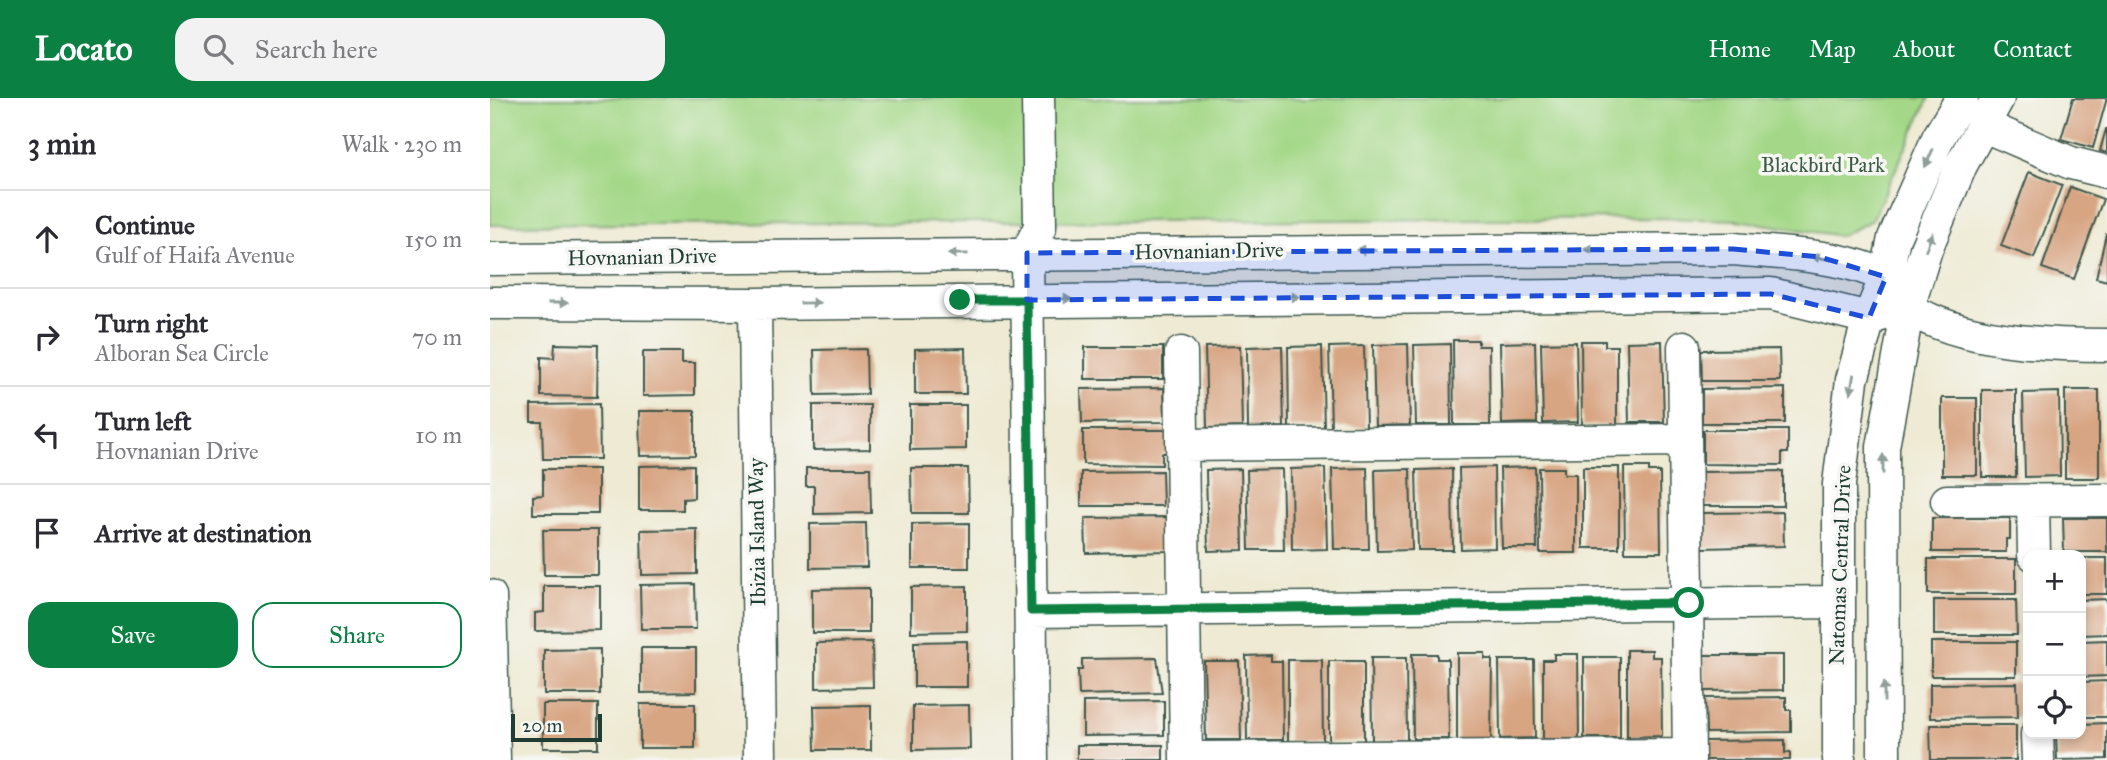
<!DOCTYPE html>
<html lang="en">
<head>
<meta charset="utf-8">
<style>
  :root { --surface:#fff; --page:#f2f2f3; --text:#2b2b33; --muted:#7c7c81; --line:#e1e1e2; --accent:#0b8043 }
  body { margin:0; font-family:"IM FELL Great Primer",serif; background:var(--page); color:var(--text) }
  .controls { position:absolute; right:21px; bottom:21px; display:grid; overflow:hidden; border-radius:14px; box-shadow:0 4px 10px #0003 }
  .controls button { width:63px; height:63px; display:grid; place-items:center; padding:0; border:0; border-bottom:2px solid var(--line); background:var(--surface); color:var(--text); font:35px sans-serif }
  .scale { position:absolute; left:21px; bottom:18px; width:91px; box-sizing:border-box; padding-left:7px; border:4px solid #1f3d34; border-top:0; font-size:19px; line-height:24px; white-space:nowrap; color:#1f3d34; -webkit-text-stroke:5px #f6f6f2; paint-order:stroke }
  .stop { position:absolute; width:21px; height:21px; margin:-16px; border:5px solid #0b8043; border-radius:50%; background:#fff }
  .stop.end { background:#0b8043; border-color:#fff; box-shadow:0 2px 7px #0008 }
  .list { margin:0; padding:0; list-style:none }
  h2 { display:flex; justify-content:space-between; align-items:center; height:91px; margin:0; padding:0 28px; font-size:30px }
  h2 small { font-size:23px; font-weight:400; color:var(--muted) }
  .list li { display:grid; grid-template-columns:46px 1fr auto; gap:21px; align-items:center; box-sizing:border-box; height:98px; padding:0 28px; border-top:2px solid var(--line) }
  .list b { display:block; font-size:26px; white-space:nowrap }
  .list p { margin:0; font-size:23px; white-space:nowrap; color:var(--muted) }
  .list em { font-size:23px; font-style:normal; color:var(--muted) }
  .actions { display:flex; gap:14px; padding:21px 28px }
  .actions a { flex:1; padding:16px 0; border:2px solid var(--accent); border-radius:21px; text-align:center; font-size:24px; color:var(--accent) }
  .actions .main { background:var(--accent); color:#fff }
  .icon { flex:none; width:38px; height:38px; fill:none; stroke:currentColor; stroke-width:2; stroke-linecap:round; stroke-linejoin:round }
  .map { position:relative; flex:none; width:1617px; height:662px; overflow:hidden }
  header { display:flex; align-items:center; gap:42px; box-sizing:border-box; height:98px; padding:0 35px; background:var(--accent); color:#fff }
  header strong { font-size:33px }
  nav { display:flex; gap:38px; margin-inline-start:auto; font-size:24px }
  .search { width:490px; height:63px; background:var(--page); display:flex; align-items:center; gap:18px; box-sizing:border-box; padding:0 24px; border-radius:21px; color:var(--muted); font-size:26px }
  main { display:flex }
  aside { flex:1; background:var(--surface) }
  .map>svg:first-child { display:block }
</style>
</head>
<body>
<header>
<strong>Locato</strong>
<div class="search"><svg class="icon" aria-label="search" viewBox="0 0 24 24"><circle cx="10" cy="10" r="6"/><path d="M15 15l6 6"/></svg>Search here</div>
<nav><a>Home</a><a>Map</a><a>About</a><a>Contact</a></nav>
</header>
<main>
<aside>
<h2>3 min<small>Walk · 230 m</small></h2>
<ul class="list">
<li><svg class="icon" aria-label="ahead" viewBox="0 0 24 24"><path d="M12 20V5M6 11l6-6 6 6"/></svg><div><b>Continue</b><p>Gulf of Haifa Avenue</p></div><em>150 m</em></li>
<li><svg class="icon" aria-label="right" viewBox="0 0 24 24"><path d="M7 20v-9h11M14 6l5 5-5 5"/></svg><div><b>Turn right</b><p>Alboran Sea Circle</p></div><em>70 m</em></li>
<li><svg class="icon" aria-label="left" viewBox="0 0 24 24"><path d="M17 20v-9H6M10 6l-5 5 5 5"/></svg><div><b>Turn left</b><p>Hovnanian Drive</p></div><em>10 m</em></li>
<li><svg class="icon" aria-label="arrive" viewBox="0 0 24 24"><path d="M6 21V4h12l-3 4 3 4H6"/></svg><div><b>Arrive at destination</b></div></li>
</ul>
<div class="actions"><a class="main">Save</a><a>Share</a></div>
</aside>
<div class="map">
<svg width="1617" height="662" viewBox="0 0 1617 662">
  <rect width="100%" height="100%" fill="#f6f6f2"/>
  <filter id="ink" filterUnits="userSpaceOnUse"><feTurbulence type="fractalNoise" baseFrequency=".0143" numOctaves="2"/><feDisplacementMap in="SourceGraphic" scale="14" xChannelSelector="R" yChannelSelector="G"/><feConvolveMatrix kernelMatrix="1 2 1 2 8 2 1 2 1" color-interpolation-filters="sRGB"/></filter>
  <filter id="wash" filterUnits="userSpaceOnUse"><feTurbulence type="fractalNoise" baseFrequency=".00686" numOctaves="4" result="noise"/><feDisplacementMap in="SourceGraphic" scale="28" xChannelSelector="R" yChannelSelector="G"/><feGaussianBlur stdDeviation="1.57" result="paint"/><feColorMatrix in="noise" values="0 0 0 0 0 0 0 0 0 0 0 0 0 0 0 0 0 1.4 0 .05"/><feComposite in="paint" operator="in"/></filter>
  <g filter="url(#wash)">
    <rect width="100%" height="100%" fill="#eeead3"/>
    <path fill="#a4d888" stroke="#628a5e" stroke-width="2" d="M0,0H1439L1382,122L1351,138L1247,122L1166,120L0,127Z"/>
    <g id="blocks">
      <path fill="#d8a583" d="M1583,0H1617L1603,50L1571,41Z
        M1616,31H1617V55L1610,53Z
        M1539,74L1572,87L1544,160L1511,148Z
        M1580,89L1613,101L1584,181L1552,170Z
        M1616,136H1617V183L1606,180Z
        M963,242H988V248H999L1000,327H964Z
        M1091,243H1115V248H1127V327L1092,328Z
        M1172,243L1174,324H1139L1137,244Z
        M1045,244L1047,325L1012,326L1010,245Z
        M1086,244L1088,324L1053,325L1051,245Z
        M65,246L108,247L107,299L51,298V259L64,260Z
        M918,246L920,327L885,328L883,247Z
        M960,246L961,327H926L924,247Z
        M750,248L752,329L717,330L715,249Z
        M792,248L794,329L758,330L757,249Z
        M832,248L834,329L799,330L798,249Z
        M874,248L876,329H841L839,249Z
        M595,249H673V281H595Z
        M475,250L476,296H425V251Z
        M376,251L377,296L325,297L324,252Z
        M1289,251L1290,283H1212L1211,252Z
        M153,254H192V265H205V297L153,298Z
        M674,290L675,324L592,325L591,291Z
        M1295,290V325H1212V291Z
        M1492,292H1526V379H1492Z
        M1575,292H1609V380H1575Z
        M1569,294L1570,378L1535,379L1533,295Z
        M1452,300H1487V377H1452Z
        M109,306L110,361H53L52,324H41V307Z
        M323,307H380V351L323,352Z
        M420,307H476V351L420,352Z
        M149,313H205V357L150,358Z
        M593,332H678L677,355H672V367L593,366Z
        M1213,332H1298V355H1292V367L1213,366Z
        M204,367V400L193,401V412H149V368Z
        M1004,369L1005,450L971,451L969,370Z
        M1045,369L1047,450H1012L1010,370Z
        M1093,369H1129V450H1093Z
        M1134,369H1159V374H1170L1171,454H1135Z
        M316,370H380L381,415L324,416V388H316Z
        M421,370H478L479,415H422Z
        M835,370L837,451L802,452L801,371Z
        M877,370L879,451H844L842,371Z
        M1049,370H1074V376H1086V455H1050Z
        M53,371H108V416H43V398L53,397Z
        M751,371L753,452L718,453L716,372Z
        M792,371L794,452H759L757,372Z
        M920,371L922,452L887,453L885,372Z
        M962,371L963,452H928L926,372Z
        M672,373L673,408H591V374Z
        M1293,373V408H1212V374Z
        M1293,414L1294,448L1213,450L1212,415Z
        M677,419V453L596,455L595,420Z
        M1442,420H1520V441H1516V454H1442Z
        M1573,420H1617V454H1574Z
        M376,425L377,469L320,470V426Z
        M479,425V470H422V426Z
        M207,431V476L152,477L151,432Z
        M53,432H108V477H54Z
        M1591,460H1617V496H1591Z
        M1438,461H1526V496H1438Z
        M205,486L206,531H151L150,487Z
        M54,488H110V532L45,533V515L54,514Z
        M477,488V533L421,534V489Z
        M379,490V535H322V491Z
        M1617,501V536L1591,537V502Z
        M1444,502H1526L1527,537H1444Z
        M1617,542V578L1591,579V543Z
        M477,543V589H424V544Z
        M382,544L383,589L326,590V545Z
        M1441,544H1526V578H1441Z
        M151,550H206V594L151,595Z
        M110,551V596H54V552Z
        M1137,552H1162V559H1171L1172,638L1137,639Z
        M967,555H995V561H1002L1001,644L967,643Z
        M922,556H947V561H958L959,641H923Z
        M1064,556H1088L1089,641H1053V562H1064Z
        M781,557V563H792L793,642H757L756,558Z
        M1214,557H1293V592L1214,593Z
        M1094,559H1130V640H1094Z
        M667,560L672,595L589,597L588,572H592V561Z
        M881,560H916L917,642L882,643Z
        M798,562H832L833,643H798Z
        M1009,562H1044L1045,640L1010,641Z
        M714,563H749L751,642H716Z
        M839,563H874V643L839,644Z
        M1617,583V619H1591V584Z
        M1527,585L1528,619L1440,620V586Z
        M1296,599V612H1301V634L1216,635L1215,600Z
        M674,603V637L593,638V604Z
        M53,606H108V650H53Z
        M150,606H205V650H150Z
        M381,607V652H325L324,608Z
        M479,607L480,651L423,652V608Z
        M1617,625V661L1567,662L1566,636H1591V626Z
        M1440,627H1526V662H1441Z
        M1295,642V655L1300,654V662H1215V643Z
        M587,647H673V662H587Z"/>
    </g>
  </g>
  <g filter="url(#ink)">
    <use href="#blocks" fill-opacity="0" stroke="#3e574c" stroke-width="2"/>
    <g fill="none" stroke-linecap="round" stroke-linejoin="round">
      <g stroke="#3e574c" stroke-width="35">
        <path id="minor" d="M1492,27L1581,65L1617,74
          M0,161L1243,151C1288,155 1353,157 1394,178C1406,184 1409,204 1420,211C1472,244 1557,247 1617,247
          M0,205L265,206L1281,196L1379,220L1418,210
          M265,206L270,662
          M1194,249L1199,662
          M691,255L696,662
          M692,347L1194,342
          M1543,402L1544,457
          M1457,403L1617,402
          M0,498L4,662
          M541,513L1346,504
          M1547,636L1548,662
          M696,660L1199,657
          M542,662L537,155L550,129L548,0
          M1349,662V386L1362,282L1379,220L1396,179L1404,140L1448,40L1472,0
          M1394,662L1393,349L1418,210L1436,151L1471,67L1508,0"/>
      </g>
      <use href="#minor" stroke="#fff" stroke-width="32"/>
    </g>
    <defs><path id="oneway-solid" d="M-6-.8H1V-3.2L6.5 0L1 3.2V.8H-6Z" transform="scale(1.75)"/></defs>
    <g fill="#8f9e9a">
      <use href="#oneway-solid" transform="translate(1439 60) rotate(114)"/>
      <use href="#oneway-solid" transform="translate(1439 144) rotate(-69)"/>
      <use href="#oneway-solid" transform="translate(1104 151) rotate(180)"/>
      <use href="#oneway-solid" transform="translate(876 152) rotate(180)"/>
      <use href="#oneway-solid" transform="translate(468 156) rotate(179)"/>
      <use href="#oneway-solid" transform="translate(1331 160) rotate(-168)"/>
      <use href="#oneway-solid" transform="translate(800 199)"/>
      <use href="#oneway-solid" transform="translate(572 201)"/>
      <use href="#oneway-solid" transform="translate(68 205)"/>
      <use href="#oneway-solid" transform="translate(320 205) rotate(-1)"/>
      <use href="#oneway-solid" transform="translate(1362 286) rotate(100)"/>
      <use href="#oneway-solid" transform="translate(1393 366) rotate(-90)"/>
      <use href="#oneway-solid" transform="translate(1394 594) rotate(-90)"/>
    </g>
  </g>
  <g fill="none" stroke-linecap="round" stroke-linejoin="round" filter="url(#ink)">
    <path stroke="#0b8043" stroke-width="9" d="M470,202H537L541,513L1199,505"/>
  </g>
  <path fill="#1d4ed8" fill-opacity="0.2" stroke="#1d4ed8" stroke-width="5" stroke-dasharray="14 9" stroke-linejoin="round" d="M1243,151L1330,159L1396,179L1379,220L1281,196L537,202V155Z"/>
  <g text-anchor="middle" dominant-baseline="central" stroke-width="7" stroke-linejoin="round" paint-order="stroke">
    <g font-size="21" fill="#3a5c45" stroke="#f6f6f2">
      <text x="1333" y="67">Blackbird Park</text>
    </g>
    <g font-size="21" fill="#1f3d34" stroke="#f6f6f2">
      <text transform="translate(719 153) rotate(-1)">Hovnanian Drive</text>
      <text transform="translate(152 159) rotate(-1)">Hovnanian Drive</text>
      <text transform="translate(267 434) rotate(-91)">Ibizia Island Way</text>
      <text transform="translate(1350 467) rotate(-88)">Natomas Central Drive</text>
    </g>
  </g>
</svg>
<div class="controls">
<button>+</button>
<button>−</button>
<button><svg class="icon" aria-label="locate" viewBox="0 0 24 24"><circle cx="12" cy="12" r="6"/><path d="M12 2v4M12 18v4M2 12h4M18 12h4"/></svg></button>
</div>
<div class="scale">20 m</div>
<div class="stop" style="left:1199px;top:505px"></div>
<div class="stop end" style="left:470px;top:202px"></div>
</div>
</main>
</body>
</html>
